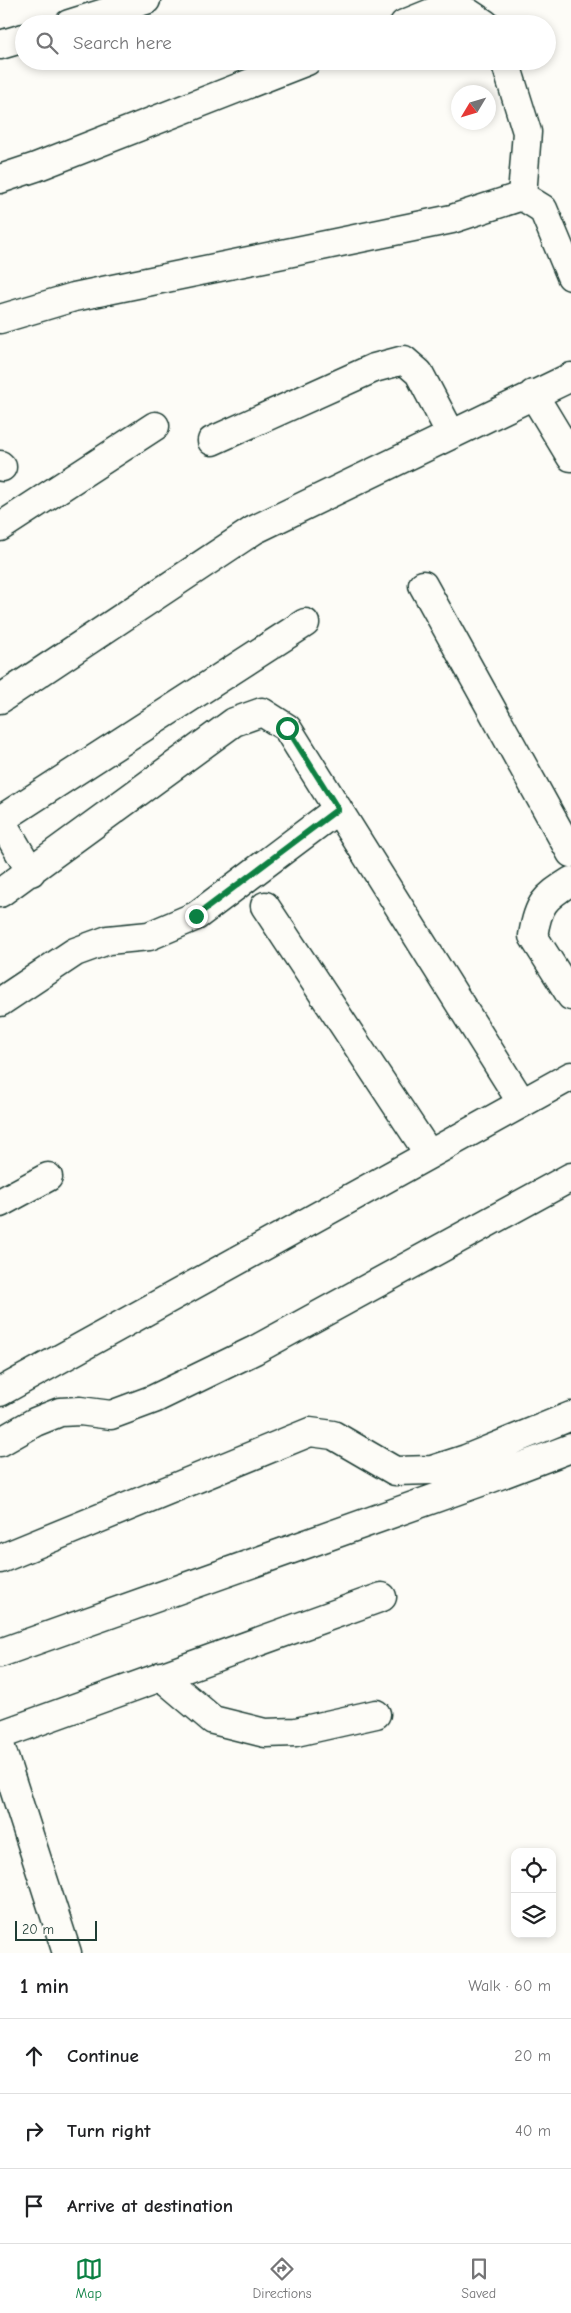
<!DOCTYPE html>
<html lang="en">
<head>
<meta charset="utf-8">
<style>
	:root { --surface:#fff; --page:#f6f6f6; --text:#202124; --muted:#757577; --line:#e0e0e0; --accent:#0b8043 }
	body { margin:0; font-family:"Comic Neue",sans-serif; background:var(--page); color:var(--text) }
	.controls { position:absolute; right:15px; bottom:15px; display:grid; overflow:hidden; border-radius:10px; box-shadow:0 2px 8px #0003 }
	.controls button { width:45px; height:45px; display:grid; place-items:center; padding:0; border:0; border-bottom:1px solid var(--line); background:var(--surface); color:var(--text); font:25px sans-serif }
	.compass { position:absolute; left:451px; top:85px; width:45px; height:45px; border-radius:50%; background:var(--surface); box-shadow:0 2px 8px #0003; rotate:232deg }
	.scale { position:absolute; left:15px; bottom:12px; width:82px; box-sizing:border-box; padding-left:5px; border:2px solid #1f3d34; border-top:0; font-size:14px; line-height:18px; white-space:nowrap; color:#1f3d34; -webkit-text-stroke:4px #fdfcf7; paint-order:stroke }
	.stop { position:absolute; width:15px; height:15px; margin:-11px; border:4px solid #0b8043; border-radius:50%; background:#fff }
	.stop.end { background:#0b8043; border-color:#fff; box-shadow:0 1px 5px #0008 }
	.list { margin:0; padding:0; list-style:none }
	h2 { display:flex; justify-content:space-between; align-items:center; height:65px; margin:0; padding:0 20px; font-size:21px }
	h2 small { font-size:16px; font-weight:400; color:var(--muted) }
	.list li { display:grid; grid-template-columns:32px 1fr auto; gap:15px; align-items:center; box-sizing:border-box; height:75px; padding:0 20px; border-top:1px solid var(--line) }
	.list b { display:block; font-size:19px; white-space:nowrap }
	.list em { font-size:16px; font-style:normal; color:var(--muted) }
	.icon { flex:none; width:28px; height:28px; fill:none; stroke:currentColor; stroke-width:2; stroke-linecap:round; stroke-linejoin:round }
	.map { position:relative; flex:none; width:571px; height:1953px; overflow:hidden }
	.search { position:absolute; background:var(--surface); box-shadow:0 2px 8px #0003; left:15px; right:15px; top:15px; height:55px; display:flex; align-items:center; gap:12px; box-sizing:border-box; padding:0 18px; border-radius:28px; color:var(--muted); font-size:19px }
	.sheet { height:290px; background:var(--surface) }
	nav { display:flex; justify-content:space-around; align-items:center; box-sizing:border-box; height:70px; border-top:1px solid var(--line); background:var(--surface); font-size:14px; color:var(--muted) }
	nav a { display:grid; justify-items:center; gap:2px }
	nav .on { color:var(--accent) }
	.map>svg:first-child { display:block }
</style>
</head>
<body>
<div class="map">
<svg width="571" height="1953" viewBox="0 0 571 1953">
	<rect width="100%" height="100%" fill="#fdfcf7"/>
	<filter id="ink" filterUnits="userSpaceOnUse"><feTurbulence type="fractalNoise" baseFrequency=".02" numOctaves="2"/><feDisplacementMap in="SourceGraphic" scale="10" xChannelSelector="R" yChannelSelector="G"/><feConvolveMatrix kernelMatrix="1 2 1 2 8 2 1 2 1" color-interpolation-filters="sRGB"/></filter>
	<g filter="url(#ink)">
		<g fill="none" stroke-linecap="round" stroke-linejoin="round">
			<!-- minor casing -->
			<g stroke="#1f3d34" stroke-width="31">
				<path id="minor" d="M69 24 146 0
					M404 24 436 11 467 12 485 24
					M0 45 24 38
					M505 61 527 132 522 196
					M0 179 36 167 307 61
					M0 319 74 297 452 219 522 196 543 209 571 276
					M533 394 571 457
					M212 441 374 368 404 360 419 373 451 434
					M0 465 2 467
					M0 527 155 426
					M423 585 571 853
					M0 699 254 530 571 377
					M0 819 31 872
					M0 820 305 623
					M571 881C544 898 538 904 533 936L571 996
					M0 893 234 722 262 712 287 728 522 1103
					M265 906 429 1154
					M0 1002 75 952 108 940 149 936 196 916 338 809
					M0 1203 48 1177
					M0 1392 571 1076
					M0 1442 35 1422 60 1412 80 1411 111 1415 154 1399 255 1350 571 1177
					M0 1559 310 1432 333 1435 395 1471 432 1470 466 1459 571 1416
					M0 1653 489 1479 571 1448
					M161 1676 213 1720 265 1733 296 1732 376 1714
					M0 1735 382 1597
					M0 1745 67 1953"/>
			</g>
			<!-- minor -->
			<use href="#minor" stroke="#fdfcf7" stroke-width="28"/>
		</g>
	</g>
	<g fill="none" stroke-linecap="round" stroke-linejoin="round" filter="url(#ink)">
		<!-- route -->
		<path stroke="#0b8043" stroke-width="6" d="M196 916 338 809 287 728"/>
	</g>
</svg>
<div class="controls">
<button><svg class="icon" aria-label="locate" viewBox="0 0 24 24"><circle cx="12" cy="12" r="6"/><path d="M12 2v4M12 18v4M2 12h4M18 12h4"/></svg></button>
<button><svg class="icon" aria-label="layers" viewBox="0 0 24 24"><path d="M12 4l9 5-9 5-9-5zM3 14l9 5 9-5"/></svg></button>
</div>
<svg class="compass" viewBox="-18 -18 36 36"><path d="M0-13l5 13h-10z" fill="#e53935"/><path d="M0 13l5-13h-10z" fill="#757577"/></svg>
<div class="scale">20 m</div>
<div class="stop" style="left:287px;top:728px"></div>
<div class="stop end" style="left:196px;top:916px"></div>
<div class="search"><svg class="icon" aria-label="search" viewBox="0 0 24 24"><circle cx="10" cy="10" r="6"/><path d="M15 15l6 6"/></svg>Search here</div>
</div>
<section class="sheet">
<h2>1 min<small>Walk · 60 m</small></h2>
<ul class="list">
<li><svg class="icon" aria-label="ahead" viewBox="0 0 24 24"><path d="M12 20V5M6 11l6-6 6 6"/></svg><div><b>Continue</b></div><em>20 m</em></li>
<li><svg class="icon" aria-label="right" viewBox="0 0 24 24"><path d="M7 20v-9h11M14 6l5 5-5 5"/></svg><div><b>Turn right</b></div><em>40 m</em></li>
<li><svg class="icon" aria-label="arrive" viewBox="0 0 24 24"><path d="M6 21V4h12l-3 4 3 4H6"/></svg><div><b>Arrive at destination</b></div></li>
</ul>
</section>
<nav>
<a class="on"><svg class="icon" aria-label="map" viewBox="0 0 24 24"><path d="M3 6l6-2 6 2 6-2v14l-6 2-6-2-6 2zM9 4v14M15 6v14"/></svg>Map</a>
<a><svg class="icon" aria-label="directions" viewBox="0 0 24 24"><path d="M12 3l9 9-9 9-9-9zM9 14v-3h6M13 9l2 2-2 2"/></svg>Directions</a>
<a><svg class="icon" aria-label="saved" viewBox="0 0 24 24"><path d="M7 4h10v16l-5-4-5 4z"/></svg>Saved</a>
</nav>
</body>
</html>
